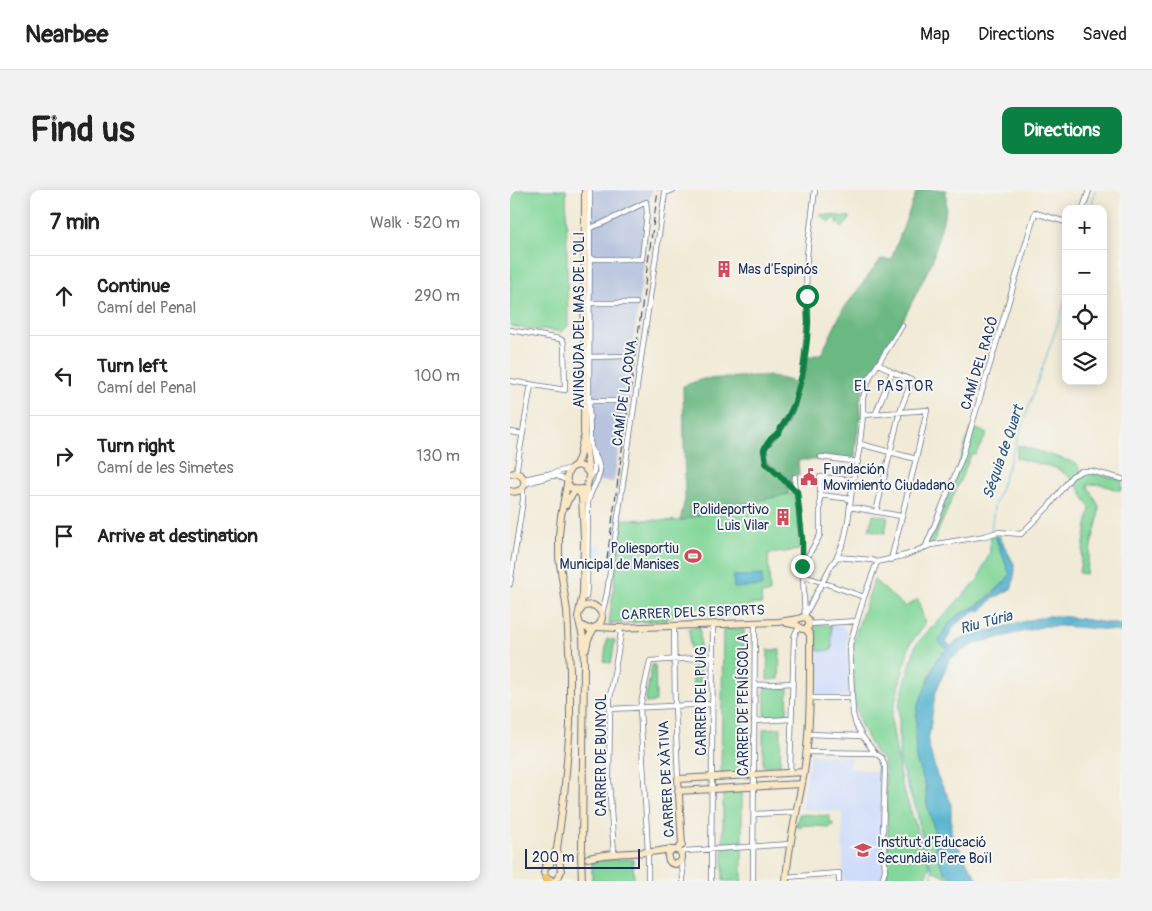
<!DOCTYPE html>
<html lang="en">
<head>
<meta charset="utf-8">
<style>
	:root { --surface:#fff; --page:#f2f2f2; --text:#222; --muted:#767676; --line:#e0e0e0; --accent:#0b8043 }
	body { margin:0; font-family:Pangolin,sans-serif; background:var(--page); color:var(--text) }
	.controls { position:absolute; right:15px; top:15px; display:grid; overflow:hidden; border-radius:10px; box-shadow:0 2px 12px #0003 }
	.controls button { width:45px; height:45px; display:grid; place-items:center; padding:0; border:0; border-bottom:1px solid var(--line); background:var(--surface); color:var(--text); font:25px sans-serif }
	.scale { position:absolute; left:15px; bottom:12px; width:115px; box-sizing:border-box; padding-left:5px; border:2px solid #1b2f5e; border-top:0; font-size:14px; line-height:18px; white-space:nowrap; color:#1b2f5e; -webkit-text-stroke:4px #f6f6f2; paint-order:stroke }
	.stop { position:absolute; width:15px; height:15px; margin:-11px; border:4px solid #0b8043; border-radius:50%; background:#fff }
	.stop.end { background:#0b8043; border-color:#fff; box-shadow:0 1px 5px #0008 }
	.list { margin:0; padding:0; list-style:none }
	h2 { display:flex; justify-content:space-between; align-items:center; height:65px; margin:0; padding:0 20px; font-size:21px }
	h2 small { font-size:16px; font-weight:400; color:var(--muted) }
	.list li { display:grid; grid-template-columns:32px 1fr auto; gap:15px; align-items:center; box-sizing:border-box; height:80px; padding:0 20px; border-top:1px solid var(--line) }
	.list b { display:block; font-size:19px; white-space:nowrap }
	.list p { margin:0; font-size:16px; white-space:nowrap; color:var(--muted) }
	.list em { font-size:16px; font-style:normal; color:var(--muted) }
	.icon { flex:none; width:28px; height:28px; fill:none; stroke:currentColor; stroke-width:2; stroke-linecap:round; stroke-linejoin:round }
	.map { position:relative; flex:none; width:612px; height:691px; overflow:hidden; border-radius:10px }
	header { display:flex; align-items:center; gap:30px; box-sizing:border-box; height:70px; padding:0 25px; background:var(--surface); border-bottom:1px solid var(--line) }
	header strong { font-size:24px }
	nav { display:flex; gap:28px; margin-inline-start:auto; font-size:18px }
	.intro { display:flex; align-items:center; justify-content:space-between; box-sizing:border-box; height:120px; padding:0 30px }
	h1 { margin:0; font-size:35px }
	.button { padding:12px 22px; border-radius:10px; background:var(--accent); color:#fff; font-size:18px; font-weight:700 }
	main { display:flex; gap:30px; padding:0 30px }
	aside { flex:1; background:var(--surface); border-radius:10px; box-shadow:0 2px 12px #0003 }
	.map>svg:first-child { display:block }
</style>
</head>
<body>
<header>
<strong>Nearbee</strong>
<nav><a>Map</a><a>Directions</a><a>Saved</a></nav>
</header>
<div class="intro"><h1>Find us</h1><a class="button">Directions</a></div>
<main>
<aside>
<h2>7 min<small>Walk · 520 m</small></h2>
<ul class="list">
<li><svg class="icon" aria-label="ahead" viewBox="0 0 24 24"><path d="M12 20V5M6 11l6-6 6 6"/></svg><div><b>Continue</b><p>Camí del Penal</p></div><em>290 m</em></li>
<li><svg class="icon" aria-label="left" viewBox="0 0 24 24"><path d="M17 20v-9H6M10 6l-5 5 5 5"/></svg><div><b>Turn left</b><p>Camí del Penal</p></div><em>100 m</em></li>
<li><svg class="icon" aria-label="right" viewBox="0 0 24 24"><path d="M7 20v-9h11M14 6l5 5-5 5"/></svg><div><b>Turn right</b><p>Camí de les Simetes</p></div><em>130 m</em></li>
<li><svg class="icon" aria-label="arrive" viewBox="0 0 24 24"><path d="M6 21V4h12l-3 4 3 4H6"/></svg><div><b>Arrive at destination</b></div></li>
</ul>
</aside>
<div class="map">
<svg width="612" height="691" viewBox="0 0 612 691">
	<rect width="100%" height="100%" fill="#f6f6f2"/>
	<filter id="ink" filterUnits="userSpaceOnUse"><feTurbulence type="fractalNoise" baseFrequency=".02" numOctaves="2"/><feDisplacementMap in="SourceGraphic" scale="10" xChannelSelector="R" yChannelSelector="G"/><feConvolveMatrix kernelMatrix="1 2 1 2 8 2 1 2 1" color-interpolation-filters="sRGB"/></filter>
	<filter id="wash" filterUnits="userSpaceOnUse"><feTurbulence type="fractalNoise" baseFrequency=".0096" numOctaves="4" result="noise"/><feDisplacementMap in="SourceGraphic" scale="20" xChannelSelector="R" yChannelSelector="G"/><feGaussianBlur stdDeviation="1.12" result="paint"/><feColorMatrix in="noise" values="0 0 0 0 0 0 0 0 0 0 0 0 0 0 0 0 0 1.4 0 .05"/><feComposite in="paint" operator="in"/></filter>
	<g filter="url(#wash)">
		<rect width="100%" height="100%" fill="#f1ead6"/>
		<!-- built -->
		<path fill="#cedbfa" d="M81 355H94L91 371 81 370Z
			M330 434 336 440 338 446 337 451 340 506H306L309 483 308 461 322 460 321 435Z
			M301 564 341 567 339 578 374 582 373 681 371 691H333L332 622 291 619Z"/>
		<!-- industrial -->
		<path fill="#b9c5de" d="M79 0H143L140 5 132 72 134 73 104 292 85 291 79 247Z"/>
		<!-- green -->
		<path fill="#83d79a" stroke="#4f837c" d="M0 0H56L58 136 51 142 31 139 30 141 0 136Z
			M309 24 340 27V29L332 38 327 33 328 31 325 28 320 33Z
			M461 238 469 240 477 244 465 265 462 264 461 265 422 355 416 356 440 300Z
			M508 255 566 273 572 283 577 282 612 290V300H607L590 294 577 295 589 316 588 329 582 351 576 384 569 383 580 318 571 302 564 290 546 278 506 268Z
			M287 302 289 351V360L258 364 260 403 251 404 252 414 238 415V423H230L229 415 218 416V424H210L209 417 184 418 174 419 166 423 157 430 99 434 112 329 170 331 209 319Z
			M363 325 378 327 375 343 359 340Z
			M481 345 485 346 500 384 495 392 468 415 449 424 428 452 438 459 406 570 416 596 417 614 423 635 425 653 429 671 433 679 441 685V689L422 680 412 646 407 621 390 573 389 514 406 454 468 390 480 361Z
			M364 390 395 417 408 409 415 434 400 454 397 464 381 528 391 592 420 678 416 684 415 691H375L377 685 378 642 375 577 372 568 365 563 351 536 344 511 342 455Z
			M307 435H321L322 460 308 461 305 438Z
			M190 437V510L184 511 179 438Z
			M213 439H234L233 583 211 585Z
			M97 449 105 450 101 473 94 472Z
			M258 460H270L269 489 257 490Z
			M142 475H145L146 512 135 513Z
			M255 496H278L277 524 255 526Z
			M271 538 270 575 253 576V539Z
			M232 599V691H213V600Z
			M289 624 320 626V634L323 633V635L318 639 317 637 292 635 291 638 286 636Z
			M123 669 124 691H82V670Z"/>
		<!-- forest -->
		<path fill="#6ab882" stroke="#427470" d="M407 0H436V19L422 72 391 134 354 196 350 210 351 224 346 253 345 268 344 270 309 266V270H288L289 285H282L281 295H279L278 304 211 319 170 331 175 309 173 196 193 189 246 186H259L282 191 289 195 296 168 312 163 332 121 371 69 381 70Z"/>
		<!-- water -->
		<path fill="#50b1cf" stroke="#367096" d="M485 346H489L504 374 505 380 502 398 483 409 470 422 467 420C449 433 445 430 436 452L441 456 449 449 519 430 539 426 558 427 612 435V442L591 439 551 436H535L467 453 453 460 439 470 425 504 418 553 427 586 441 612V642L456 671 469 691H444L441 685 435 683 429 671 425 653 423 635 417 614 416 596 406 570 405 549 407 518 428 467 438 459 428 452C432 445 435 437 440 432 448 424 458 420 468 415 480 408 492 396 500 385Z
			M252 385V396L224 398 223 386Z"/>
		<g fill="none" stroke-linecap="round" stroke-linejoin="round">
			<!-- stream -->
			<path stroke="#50b1cf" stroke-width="1" d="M581 19 585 0
				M481 342 484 317 556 110
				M422 691V680L410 639 406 617 401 608 389 570V514L406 454 468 390 480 361 481 346"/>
		</g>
	</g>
	<g filter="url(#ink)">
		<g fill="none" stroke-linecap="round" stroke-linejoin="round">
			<!-- street casing -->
			<g stroke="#667088" stroke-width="6">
				<path id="street" d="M155 3 163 0
					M573 19 579 0
					M80 69H132L137 23 136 12 91 34 80 38
					M79 113H126
					M0 140 50 149 53 151 54 154 55 200 0 191
					M79 167 118 166
					M369 174 379 180
					M79 211H112
					M366 223 382 182 420 198
					M353 225 417 220 406 269 381 370
					M0 242 13 244
					M350 254 406 269
					M311 267 348 272
					M6 283 21 195
					M14 289 38 284H41L61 278
					M79 290 84 281V273L80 251 79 211 80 0
					M14 294 41 286H47L56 290
					M284 300 285 287
					M310 305 341 309
					M340 317 391 326
					M366 322 390 221 402 190
					M416 356 452 268 525 23 556 32
					M327 367 362 370 367 372 396 365 421 355 475 346 488 342 511 344 539 316 562 286 568 283 571 281H581L612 289
					M367 372 354 407 340 454 342 508 343 524 346 535 352 546 365 563 372 568 375 577 373 644 375 680 372 691
					M293 375 310 345V287L343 290
					M293 387H297L354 407
					M0 394 13 310V297
					M76 407 77 395 78 313C82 290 98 289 84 263
					M296 423 321 376 327 367 334 351 338 332 343 290 349 261 353 225V208L356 197 361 185 392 136
					M92 424 97 403 155 3 154 0
					M295 427 293 387 292 349 287 302 257 273 254 260 256 256 268 243 279 227 284 215 293 182 298 132 296 80 298 55 305 0
					M299 434 347 431
					M164 436 165 515 168 589
					M245 495 282 493
					M301 508H342
					M100 519 202 514
					M244 531 281 529
					M299 544 352 546
					M296 562 365 563
					M280 583 284 447 286 442 289 438
					M244 624 286 622
					M104 664 99 591 100 519V508L111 443 107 438
					M171 664 175 661 281 654
					M172 669 173 691
					M276 687 329 683V691
					M138 691V662L130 518 140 471 202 467
					M201 691 203 434
					M243 691 245 433"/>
			</g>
			<!-- secondary casing -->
			<g stroke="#667088" stroke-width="8">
				<path id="secondary" d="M65 276 69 268 73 250
					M0 284C19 279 19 306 0 301
					M72 299C44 304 60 259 78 282
					M68 300 72 307 74 348 73 404 68 427 73 447 74 475 72 658 71 665 72 691
					M74 311 79 286 74 242 75 0
					M56 315 58 310 66 300
					M70 421 74 416 83 415C97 423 94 437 78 439L71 435
					M277 433 287 435 292 439H296
					M87 437 107 438 269 432 288 429 293 427 297 428C300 432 300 436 296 439
					M76 459 78 449 84 438
					M168 601 291 594
					M158 667a7 7 0 1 1 14 0a7 7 0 1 1-14 0Z
					M167 660 172 655 168 589 294 582
					M78 668C97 663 118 663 139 662 147 662 155 659 163 660
					M40 689 37 688 34 683 35 677 40 674 46 661
					M45 691 49 686 51 681 47 659 54 606 60 535V480L57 421 49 368V345L51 326 57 294
					M276 691C278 654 288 618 294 582 301 536 300 491 300 445L296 439"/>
			</g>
			<!-- highway casing -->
			<g stroke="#667088" stroke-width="9">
				<path id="highway" d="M37 688 38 691"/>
			</g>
			<!-- street -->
			<use href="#street" stroke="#fff" stroke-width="4.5"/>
			<!-- secondary -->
			<use href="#secondary" stroke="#fae7c3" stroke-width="6"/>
			<!-- highway -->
			<use href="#highway" stroke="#f3c26a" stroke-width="8"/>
			<!-- rail -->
			<path stroke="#1b2f5e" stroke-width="1" stroke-dasharray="8 4" stroke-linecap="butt" d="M97 369 148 0"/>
		</g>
	</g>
	<g fill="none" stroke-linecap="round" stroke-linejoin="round" filter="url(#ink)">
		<!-- route -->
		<path stroke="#0b8043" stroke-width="6" d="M292 376V349L287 302 256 273 254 260 256 256 261 249 268 243 278 227 284 215 293 182 297 149 298 132 297 106"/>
	</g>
	<!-- icons -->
	<defs>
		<g id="building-bare" transform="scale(1.35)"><path d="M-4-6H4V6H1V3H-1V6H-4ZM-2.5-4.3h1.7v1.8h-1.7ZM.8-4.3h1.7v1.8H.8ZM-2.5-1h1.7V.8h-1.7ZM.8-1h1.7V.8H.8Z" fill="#d1495b" stroke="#f6f6f2" stroke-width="2.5" paint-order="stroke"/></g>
		<g id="civic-bare" transform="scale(1.35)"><path d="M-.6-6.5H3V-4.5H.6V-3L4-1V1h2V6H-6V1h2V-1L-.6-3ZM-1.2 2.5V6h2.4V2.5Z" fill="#d1495b" stroke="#f6f6f2" stroke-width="2.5" paint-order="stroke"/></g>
		<g id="stadium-bare" transform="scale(1.35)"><path d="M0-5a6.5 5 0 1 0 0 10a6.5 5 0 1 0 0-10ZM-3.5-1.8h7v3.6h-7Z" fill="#d1495b" stroke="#f6f6f2" stroke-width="2.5" paint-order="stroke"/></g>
		<g id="school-bare" transform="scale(1.35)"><path d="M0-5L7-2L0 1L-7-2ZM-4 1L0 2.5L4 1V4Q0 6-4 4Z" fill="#d1495b" stroke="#f6f6f2" stroke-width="2.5" paint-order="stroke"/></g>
	</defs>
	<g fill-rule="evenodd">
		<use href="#building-bare" x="214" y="79"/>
		<use href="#civic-bare" x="299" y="287"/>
		<use href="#building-bare" x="273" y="327"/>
		<use href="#stadium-bare" x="183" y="366"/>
		<use href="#school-bare" x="353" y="660"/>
	</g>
	<g text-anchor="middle" stroke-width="4" stroke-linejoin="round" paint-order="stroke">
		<!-- poi labels -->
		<g font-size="14" fill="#1b2f5e" stroke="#f6f6f2" text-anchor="start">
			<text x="228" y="84">Mas d'Espinós</text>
			<text x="313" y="284">Fundación<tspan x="313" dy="16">Movimiento Ciudadano</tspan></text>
			<text x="259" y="324" text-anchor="end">Polideportivo<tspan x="259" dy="16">Luis Vilar</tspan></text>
			<text x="169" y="363" text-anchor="end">Poliesportiu<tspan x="169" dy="16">Municipal de Manises</tspan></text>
			<text x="367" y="657">Institut d'Educació<tspan x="367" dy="16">Secundàia Pere Boïl</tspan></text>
		</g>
		<!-- street labels -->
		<g font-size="14" fill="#1b2f5e" stroke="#f6f6f2">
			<text transform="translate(69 130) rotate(-90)" y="5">AVINGUDA DEL MAS DE L'OLI</text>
			<text transform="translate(469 173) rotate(-73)" y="5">CAMÍ DEL RACÓ</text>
			<text transform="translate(114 203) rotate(-82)" y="5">CAMÍ DE LA COVA</text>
			<text transform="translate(183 422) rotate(-2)" y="5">CARRER DELS ESPORTS</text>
			<text transform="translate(191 511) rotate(-90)" y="5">CARRER DEL PUIG</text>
			<text transform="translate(233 515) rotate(-90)" y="5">CARRER DE PENÍSCOLA</text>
			<text transform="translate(91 565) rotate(-90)" y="5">CARRER DE BUNYOL</text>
			<text transform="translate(156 589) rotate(-93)" y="5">CARRER DE XÀTIVA</text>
		</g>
		<!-- neighbourhood labels -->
		<g font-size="15" letter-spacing="1" fill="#1b2f5e" stroke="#f6f6f2">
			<text x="384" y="201">EL PASTOR</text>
		</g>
		<!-- water labels -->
		<g font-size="15" font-style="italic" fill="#2b5680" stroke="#f6f6f2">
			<text transform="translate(493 262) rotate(-71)" y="5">Séquia de Quart</text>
			<text transform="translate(476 432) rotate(-15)" y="5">Riu Túria</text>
		</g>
	</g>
</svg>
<div class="controls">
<button>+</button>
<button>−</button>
<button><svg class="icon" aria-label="locate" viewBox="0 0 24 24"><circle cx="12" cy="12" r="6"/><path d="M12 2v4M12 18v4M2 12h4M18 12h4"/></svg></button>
<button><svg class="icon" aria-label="layers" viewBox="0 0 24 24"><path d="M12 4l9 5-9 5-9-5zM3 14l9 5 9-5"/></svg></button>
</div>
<div class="scale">200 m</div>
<div class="stop" style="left:297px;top:106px"></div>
<div class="stop end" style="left:292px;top:376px"></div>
</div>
</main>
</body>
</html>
